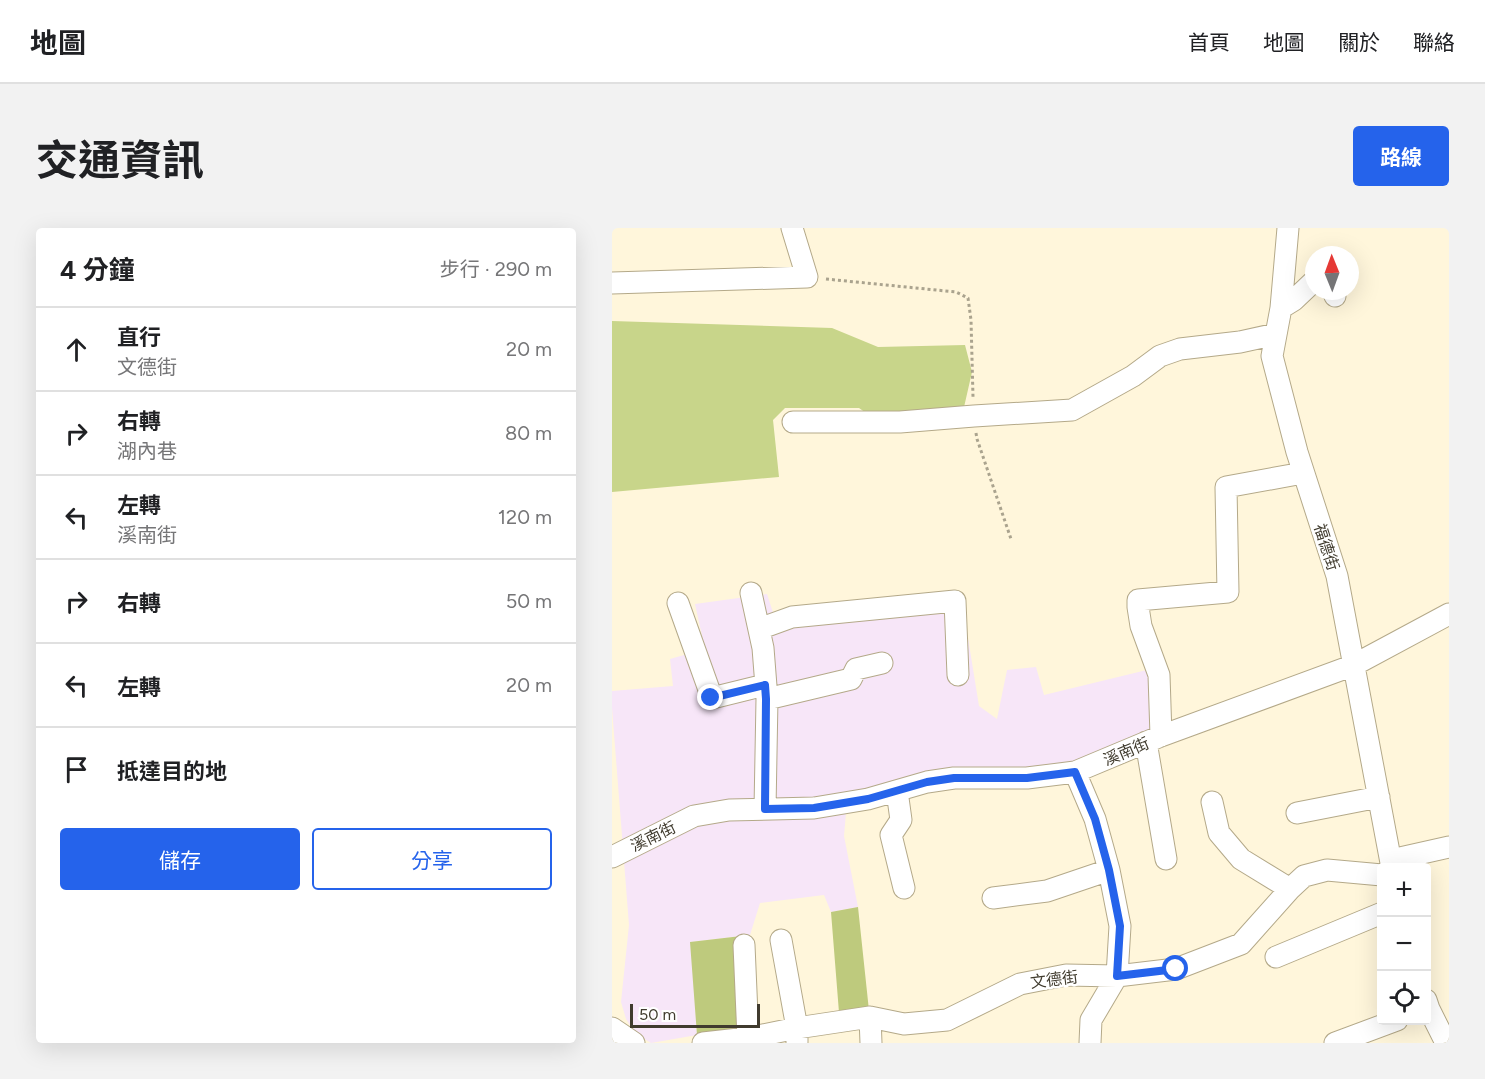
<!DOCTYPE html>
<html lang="zh-TW">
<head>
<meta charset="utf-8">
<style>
	:root { --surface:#fff; --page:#f2f2f2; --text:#202124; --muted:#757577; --line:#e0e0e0; --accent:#2563eb }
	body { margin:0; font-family:Figtree,"Noto Sans TC",sans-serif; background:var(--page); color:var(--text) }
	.controls { position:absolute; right:18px; bottom:18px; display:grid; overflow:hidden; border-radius:6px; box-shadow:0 6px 24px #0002 }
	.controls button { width:54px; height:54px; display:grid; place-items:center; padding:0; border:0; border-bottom:2px solid var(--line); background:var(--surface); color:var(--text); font:30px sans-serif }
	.compass { position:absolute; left:693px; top:18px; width:54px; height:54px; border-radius:50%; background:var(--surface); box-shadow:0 6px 24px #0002; rotate:359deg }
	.scale { position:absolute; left:18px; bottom:15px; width:130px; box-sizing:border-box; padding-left:6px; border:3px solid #403b2e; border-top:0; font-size:16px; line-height:21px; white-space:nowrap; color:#403b2e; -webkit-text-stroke:4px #fff; paint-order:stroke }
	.stop { position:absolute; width:18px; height:18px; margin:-14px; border:4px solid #2563eb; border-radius:50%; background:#fff }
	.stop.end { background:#2563eb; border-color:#fff; box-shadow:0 2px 6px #0008 }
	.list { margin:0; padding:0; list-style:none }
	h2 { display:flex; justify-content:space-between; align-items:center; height:78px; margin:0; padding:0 24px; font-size:26px }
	h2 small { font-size:20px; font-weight:400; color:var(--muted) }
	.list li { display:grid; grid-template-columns:39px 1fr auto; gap:18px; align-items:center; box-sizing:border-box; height:84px; padding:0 24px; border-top:2px solid var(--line) }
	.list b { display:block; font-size:22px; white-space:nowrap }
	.list p { margin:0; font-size:20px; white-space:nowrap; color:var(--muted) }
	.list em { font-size:20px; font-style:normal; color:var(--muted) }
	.actions { display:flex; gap:12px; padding:18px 24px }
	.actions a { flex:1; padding:14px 0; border:2px solid var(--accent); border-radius:6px; text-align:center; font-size:21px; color:var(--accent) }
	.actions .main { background:var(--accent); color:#fff }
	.icon { flex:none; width:33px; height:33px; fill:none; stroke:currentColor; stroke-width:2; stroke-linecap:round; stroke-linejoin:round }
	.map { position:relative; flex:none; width:837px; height:815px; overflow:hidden; border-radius:6px }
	header { display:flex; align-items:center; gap:36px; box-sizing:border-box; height:84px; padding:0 30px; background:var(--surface); border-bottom:2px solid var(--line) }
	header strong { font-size:28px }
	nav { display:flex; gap:33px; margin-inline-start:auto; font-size:21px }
	.intro { display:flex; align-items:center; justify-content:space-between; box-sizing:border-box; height:144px; padding:0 36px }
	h1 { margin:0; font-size:42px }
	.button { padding:15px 27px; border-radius:6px; background:var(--accent); color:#fff; font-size:21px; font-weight:700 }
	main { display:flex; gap:36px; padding:0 36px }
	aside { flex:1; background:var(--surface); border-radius:6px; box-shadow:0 6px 24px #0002 }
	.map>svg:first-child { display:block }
</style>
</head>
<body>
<header>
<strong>地圖</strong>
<nav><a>首頁</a><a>地圖</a><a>關於</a><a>聯絡</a></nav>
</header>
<div class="intro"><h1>交通資訊</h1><a class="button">路線</a></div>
<main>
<aside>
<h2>4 分鐘<small>步行 · 290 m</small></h2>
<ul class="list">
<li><svg class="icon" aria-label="ahead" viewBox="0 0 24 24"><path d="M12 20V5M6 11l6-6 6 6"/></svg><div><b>直行</b><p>文德街</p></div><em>20 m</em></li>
<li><svg class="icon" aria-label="right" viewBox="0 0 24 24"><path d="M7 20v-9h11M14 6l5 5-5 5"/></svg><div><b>右轉</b><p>湖內巷</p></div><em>80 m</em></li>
<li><svg class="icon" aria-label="left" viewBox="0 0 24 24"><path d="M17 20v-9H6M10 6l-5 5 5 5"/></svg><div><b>左轉</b><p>溪南街</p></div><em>120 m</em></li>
<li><svg class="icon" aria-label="right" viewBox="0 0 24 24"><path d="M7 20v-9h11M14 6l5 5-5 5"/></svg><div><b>右轉</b></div><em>50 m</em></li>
<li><svg class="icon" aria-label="left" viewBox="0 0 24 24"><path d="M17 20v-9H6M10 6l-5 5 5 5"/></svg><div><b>左轉</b></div><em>20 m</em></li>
<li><svg class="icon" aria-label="arrive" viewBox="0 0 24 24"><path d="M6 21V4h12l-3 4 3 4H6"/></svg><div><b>抵達目的地</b></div></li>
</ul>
<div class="actions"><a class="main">儲存</a><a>分享</a></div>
</aside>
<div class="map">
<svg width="837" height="815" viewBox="0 0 837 815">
	<rect width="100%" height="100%" fill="#fff6db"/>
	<!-- industrial -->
	<path fill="#f7e6f8" d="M155 366 166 400 350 373 367 478 385 491 395 442 424 439 432 467 543 440 555 514 427 554 381 547 235 573 232 608 246 679 219 684 212 667 148 675 138 707 79 714 85 807 39 815 23 805 14 791 9 774 17 697 0 480V463L61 458 58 431 93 421 83 376Z"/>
	<!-- green -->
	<path fill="#c8d58a" d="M0 93 220 100 266 119 353 117 360 144 350 188 270 196 247 180H173L161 192 167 249 0 264Z"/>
	<!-- forest -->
	<path fill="#beca7d" d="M246 679 258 792 228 797 219 684Z
		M138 707 141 802 85 807 78 714Z"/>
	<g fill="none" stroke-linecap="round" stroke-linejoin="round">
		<!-- minor casing -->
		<g stroke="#b4a989" stroke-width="23">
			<path id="minor" d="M676 0 669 80 660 128 685 224 725 348 780 640
				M0 55 195 49 180 0
				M721 63 723 68
				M669 80 682 72 702 53
				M181 194H288L362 188 460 182 521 148 548 128 568 121 628 114 664 106
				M139 365 151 420 155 471 153 581
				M66 375 100 470 153 457
				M147 401 180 389 343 373 346 447
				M155 471 239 451 244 441 270 435
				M549 508 547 447 529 398 526 379V372L616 364 614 259 691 245
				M534 514 554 631
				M463 544 483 591 497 642 508 698 505 748 479 792 478 815
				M285 563 289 592 279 607 292 660
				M600 574 607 605 629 631 678 661
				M685 585 767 569
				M0 629 82 588 117 582 202 580 256 571 315 554 342 550H415L463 544 549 508 742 437 837 386
				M779 632 837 619
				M381 670 435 663 497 642
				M169 712 185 800V814
				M132 717 136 810
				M664 729 770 685
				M814 772 817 781 834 815
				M258 789 259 815
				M0 800 22 815
				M91 815 136 810 185 800 258 789 292 796 335 792 408 756 454 747 505 748 564 741 629 716 678 661 692 648 715 642 770 647
				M723 815 785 792"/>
		</g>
		<!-- path -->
		<path stroke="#aaa38e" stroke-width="3" stroke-dasharray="3 3" stroke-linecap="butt" d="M214 51 344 64 356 70 359 92 361 169
			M364 205 365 211 399 311"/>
		<!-- minor -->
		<use href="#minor" stroke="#fff" stroke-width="21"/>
	</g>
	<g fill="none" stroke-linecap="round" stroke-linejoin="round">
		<!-- route -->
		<path stroke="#2563eb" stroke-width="8" d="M99 470 153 457 154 471 153 581 202 580 256 571 315 554 342 550H415L463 544 483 591 497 642 508 698 505 748 564 741"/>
	</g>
	<g text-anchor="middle" stroke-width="5" stroke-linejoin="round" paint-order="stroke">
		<!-- street labels -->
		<g font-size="16" fill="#403b2e" stroke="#fff">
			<text transform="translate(715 319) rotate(72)" y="6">福德街</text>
			<text transform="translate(514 523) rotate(-23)" y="6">溪南街</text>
			<text transform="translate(41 608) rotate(-26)" y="6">溪南街</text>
			<text transform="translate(442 751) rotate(-7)" y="6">文德街</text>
		</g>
	</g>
</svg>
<div class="controls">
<button>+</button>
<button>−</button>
<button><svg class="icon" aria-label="locate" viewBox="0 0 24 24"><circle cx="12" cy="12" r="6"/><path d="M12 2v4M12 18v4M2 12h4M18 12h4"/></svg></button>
</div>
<svg class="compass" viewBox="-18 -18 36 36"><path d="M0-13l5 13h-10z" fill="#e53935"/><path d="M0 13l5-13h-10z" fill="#757577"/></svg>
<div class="scale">50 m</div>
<div class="stop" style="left:564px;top:741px"></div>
<div class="stop end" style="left:99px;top:470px"></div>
</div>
</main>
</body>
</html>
